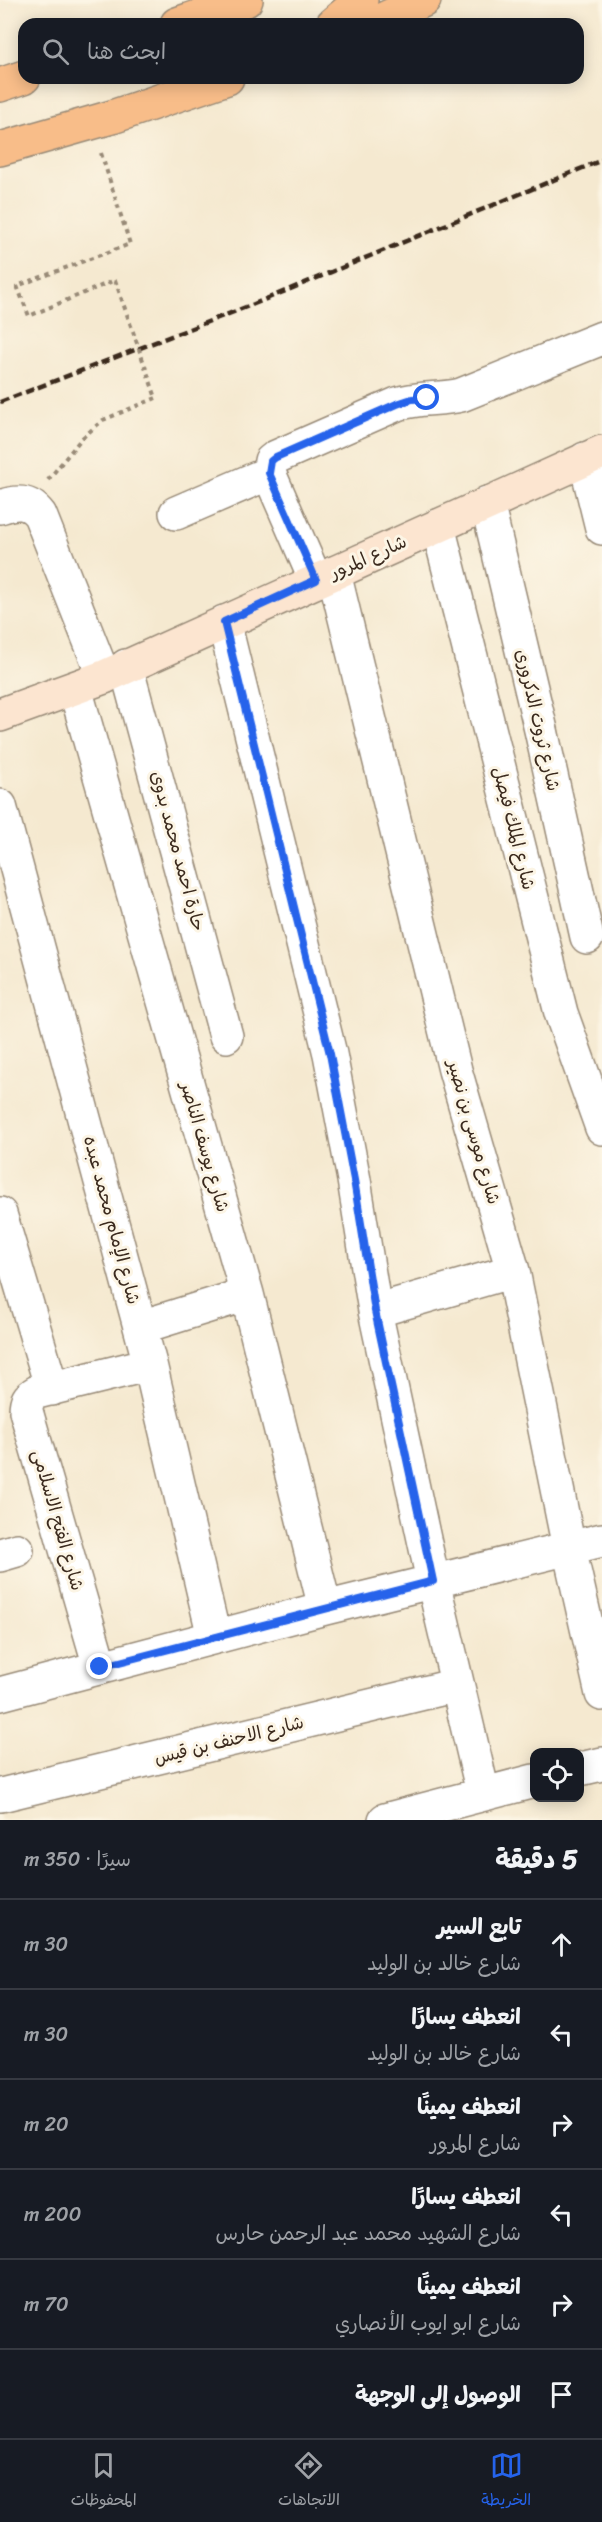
<!DOCTYPE html>
<html lang="ar">
<head>
<meta charset="utf-8">
<style>
	:root { --surface:#171b24; --page:#20242c; --text:#f1f3f6; --muted:#9ea1a6; --line:#363941; --accent:#2563eb }
	body { margin:0; font-family:Sriracha,"Playpen Sans Arabic",sans-serif; background:var(--page); color:var(--text); direction:rtl }
	.controls { position:absolute; right:18px; bottom:18px; display:grid; overflow:hidden; border-radius:12px; box-shadow:0 3px 15px #0003 }
	.controls button { width:54px; height:54px; display:grid; place-items:center; padding:0; border:0; border-bottom:2px solid var(--line); background:var(--surface); color:var(--text); font:30px sans-serif }
	.stop { position:absolute; width:18px; height:18px; margin:-14px; border:4px solid #2563eb; border-radius:50%; background:#fff }
	.stop.end { background:#2563eb; border-color:#fff; box-shadow:0 2px 6px #0008 }
	.list { margin:0; padding:0; list-style:none }
	h2 { display:flex; justify-content:space-between; align-items:center; height:78px; margin:0; padding:0 24px; font-size:26px }
	h2 small { font-size:20px; font-weight:400; color:var(--muted) }
	.list li { display:grid; grid-template-columns:39px 1fr auto; gap:18px; align-items:center; box-sizing:border-box; height:90px; padding:0 24px; border-top:2px solid var(--line) }
	.list b { display:block; font-size:22px; white-space:nowrap }
	.list p { margin:0; font-size:20px; white-space:nowrap; color:var(--muted) }
	.list em { font-size:20px; font-style:normal; color:var(--muted) }
	.icon { flex:none; width:33px; height:33px; fill:none; stroke:currentColor; stroke-width:2; stroke-linecap:round; stroke-linejoin:round }
	.map { position:relative; flex:none; width:602px; height:1820px; overflow:hidden; direction:ltr }
	.search { position:absolute; background:var(--surface); box-shadow:0 3px 15px #0003; left:18px; right:18px; top:18px; height:66px; display:flex; align-items:center; gap:15px; box-sizing:border-box; padding:0 21px; border-radius:18px; color:var(--muted); font-size:22px }
	.sheet { height:618px; background:var(--surface) }
	nav { display:flex; justify-content:space-around; align-items:center; box-sizing:border-box; height:84px; border-top:2px solid var(--line); background:var(--surface); font-size:16px; color:var(--muted) }
	nav a { display:grid; justify-items:center; gap:3px }
	nav .on { color:var(--accent) }
	.map>svg:first-child { display:block }
</style>
</head>
<body>
<div class="map">
<svg width="602" height="1820" viewBox="0 0 602 1820">
	<rect width="100%" height="100%" fill="#fcf5e5"/>
	<filter id="ink" filterUnits="userSpaceOnUse"><feTurbulence type="fractalNoise" baseFrequency=".0167" numOctaves="2"/><feDisplacementMap in="SourceGraphic" scale="12" xChannelSelector="R" yChannelSelector="G"/><feConvolveMatrix kernelMatrix="1 2 1 2 8 2 1 2 1" color-interpolation-filters="sRGB"/></filter>
	<filter id="wash" filterUnits="userSpaceOnUse"><feTurbulence type="fractalNoise" baseFrequency=".008" numOctaves="4" result="noise"/><feDisplacementMap in="SourceGraphic" scale="24" xChannelSelector="R" yChannelSelector="G"/><feGaussianBlur stdDeviation="1.35" result="paint"/><feColorMatrix in="noise" values="0 0 0 0 0 0 0 0 0 0 0 0 0 0 0 0 0 1.4 0 .05"/><feComposite in="paint" operator="in"/></filter>
	<g filter="url(#wash)">
		<rect width="100%" height="100%" fill="#f5e9d0"/>
	</g>
	<g filter="url(#ink)">
		<g fill="none" stroke-linecap="round" stroke-linejoin="round">
			<!-- street casing -->
			<g stroke="#988a77" stroke-width="36">
				<path id="street" d="M585 459 602 528
					M487 503 541 730 587 937
					M0 507C16 501 29 500 40 515L104 677
					M176 513 269 473
					M438 526 561 1013 602 1128
					M334 573 455 1070 513 1271 569 1548 602 1694
					M316 581 269 473 271 461 276 457 397 404C418 397 440 400 461 395L602 338
					M224 622 330 1054 354 1180 375 1311 433 1581 483 1793
					M126 666 226 1036
					M75 688 247 1294 325 1608
					M0 806 150 1364 214 1637
					M0 1214 52 1389
					M375 1311 513 1271
					M141 1327 247 1294
					M0 1555 17 1550
					M100 1667 26 1411C26 1401 28 1397 37 1392L150 1364
					M0 1694 325 1608 602 1540
					M580 1769 602 1764
					M1 1795 457 1685
					M385 1820 534 1781"/>
			</g>
			<!-- secondary casing -->
			<g stroke="#988a77" stroke-width="36">
				<path id="secondary" d="M0 715 104 677 602 452"/>
			</g>
			<!-- primary casing -->
			<g stroke="#988a77" stroke-width="36">
				<path id="primary" d="M177 24 246 0
					M333 24 361 0
					M373 24 424 0
					M0 85 24 77
					M0 149 112 117 227 78"/>
			</g>
			<!-- path -->
			<path stroke="#988a77" stroke-width="4" stroke-dasharray="4.5 4.5" stroke-linecap="butt" d="M101 153 130 244 17 286 29 316 115 280
				M48 480 81 439 103 420 156 398"/>
			<!-- street -->
			<use href="#street" stroke="#fff" stroke-width="33"/>
			<!-- secondary -->
			<use href="#secondary" stroke="#fce5d0" stroke-width="33"/>
			<!-- primary -->
			<use href="#primary" stroke="#f8bd89" stroke-width="33"/>
			<!-- rail -->
			<path stroke="#3b2a1e" stroke-width="4.5" stroke-dasharray="9 4.5" stroke-linecap="butt" d="M0 402 254 304 602 160"/>
			<!-- path-bridge -->
			<path stroke="#988a77" stroke-width="4" stroke-dasharray="4.5 4.5" stroke-linecap="butt" d="M115 280 156 398"/>
		</g>
	</g>
	<g fill="none" stroke-linecap="round" stroke-linejoin="round" filter="url(#ink)">
		<!-- route -->
		<path stroke="#2563eb" stroke-width="8" d="M100 1667 433 1581 375 1311 354 1180 330 1054 224 622 316 580 269 473 271 461 276 457 397 404 412 399 427 398"/>
	</g>
	<g text-anchor="middle" stroke-width="6" stroke-linejoin="round" paint-order="stroke">
		<!-- street labels -->
		<g font-size="18" fill="#3b2a1e" stroke="#fcf5e5">
			<text transform="translate(368 557) rotate(-24)" y="6">شارع المرور</text>
			<text transform="translate(538 720) rotate(77)" y="6">شارع ثروت الدكرورى</text>
			<text transform="translate(514 828) rotate(76)" y="6">شارع الملك فيصل</text>
			<text transform="translate(178 851) rotate(75)" y="6">حارة احمد محمد بدوى</text>
			<text transform="translate(474 1132) rotate(74)" y="6">شارع موسى بن نصير</text>
			<text transform="translate(205 1147) rotate(74)" y="6">شارع يوسف الناصر</text>
			<text transform="translate(112 1220) rotate(75)" y="6">شارع الإمام محمد عبده</text>
			<text transform="translate(58 1520) rotate(74)" y="6">شارع الفتح الاسلامى</text>
			<text transform="translate(229 1740) rotate(-14)" y="6">شارع الاحنف بن قيس</text>
		</g>
	</g>
</svg>
<div class="controls">
<button><svg class="icon" aria-label="locate" viewBox="0 0 24 24"><circle cx="12" cy="12" r="6"/><path d="M12 2v4M12 18v4M2 12h4M18 12h4"/></svg></button>
</div>
<div class="stop" style="left:427px;top:398px"></div>
<div class="stop end" style="left:100px;top:1667px"></div>
<div class="search"><svg class="icon" aria-label="search" viewBox="0 0 24 24"><circle cx="10" cy="10" r="6"/><path d="M15 15l6 6"/></svg>ابحث هنا</div>
</div>
<section class="sheet">
<h2>5 دقيقة<small>سيرًا · 350 m</small></h2>
<ul class="list">
<li><svg class="icon" aria-label="ahead" viewBox="0 0 24 24"><path d="M12 20V5M6 11l6-6 6 6"/></svg><div><b>تابع السير</b><p>شارع خالد بن الوليد</p></div><em>30 m</em></li>
<li><svg class="icon" aria-label="left" viewBox="0 0 24 24"><path d="M17 20v-9H6M10 6l-5 5 5 5"/></svg><div><b>انعطف يسارًا</b><p>شارع خالد بن الوليد</p></div><em>30 m</em></li>
<li><svg class="icon" aria-label="right" viewBox="0 0 24 24"><path d="M7 20v-9h11M14 6l5 5-5 5"/></svg><div><b>انعطف يمينًا</b><p>شارع المرور</p></div><em>20 m</em></li>
<li><svg class="icon" aria-label="left" viewBox="0 0 24 24"><path d="M17 20v-9H6M10 6l-5 5 5 5"/></svg><div><b>انعطف يسارًا</b><p>شارع الشهيد محمد عبد الرحمن حارس</p></div><em>200 m</em></li>
<li><svg class="icon" aria-label="right" viewBox="0 0 24 24"><path d="M7 20v-9h11M14 6l5 5-5 5"/></svg><div><b>انعطف يمينًا</b><p>شارع ابو ايوب الأنصاري</p></div><em>70 m</em></li>
<li><svg class="icon" aria-label="arrive" viewBox="0 0 24 24"><path d="M6 21V4h12l-3 4 3 4H6"/></svg><div><b>الوصول إلى الوجهة</b></div></li>
</ul>
</section>
<nav>
<a class="on"><svg class="icon" aria-label="map" viewBox="0 0 24 24"><path d="M3 6l6-2 6 2 6-2v14l-6 2-6-2-6 2zM9 4v14M15 6v14"/></svg>الخريطة</a>
<a><svg class="icon" aria-label="directions" viewBox="0 0 24 24"><path d="M12 3l9 9-9 9-9-9zM9 14v-3h6M13 9l2 2-2 2"/></svg>الاتجاهات</a>
<a><svg class="icon" aria-label="saved" viewBox="0 0 24 24"><path d="M7 4h10v16l-5-4-5 4z"/></svg>المحفوظات</a>
</nav>
</body>
</html>
